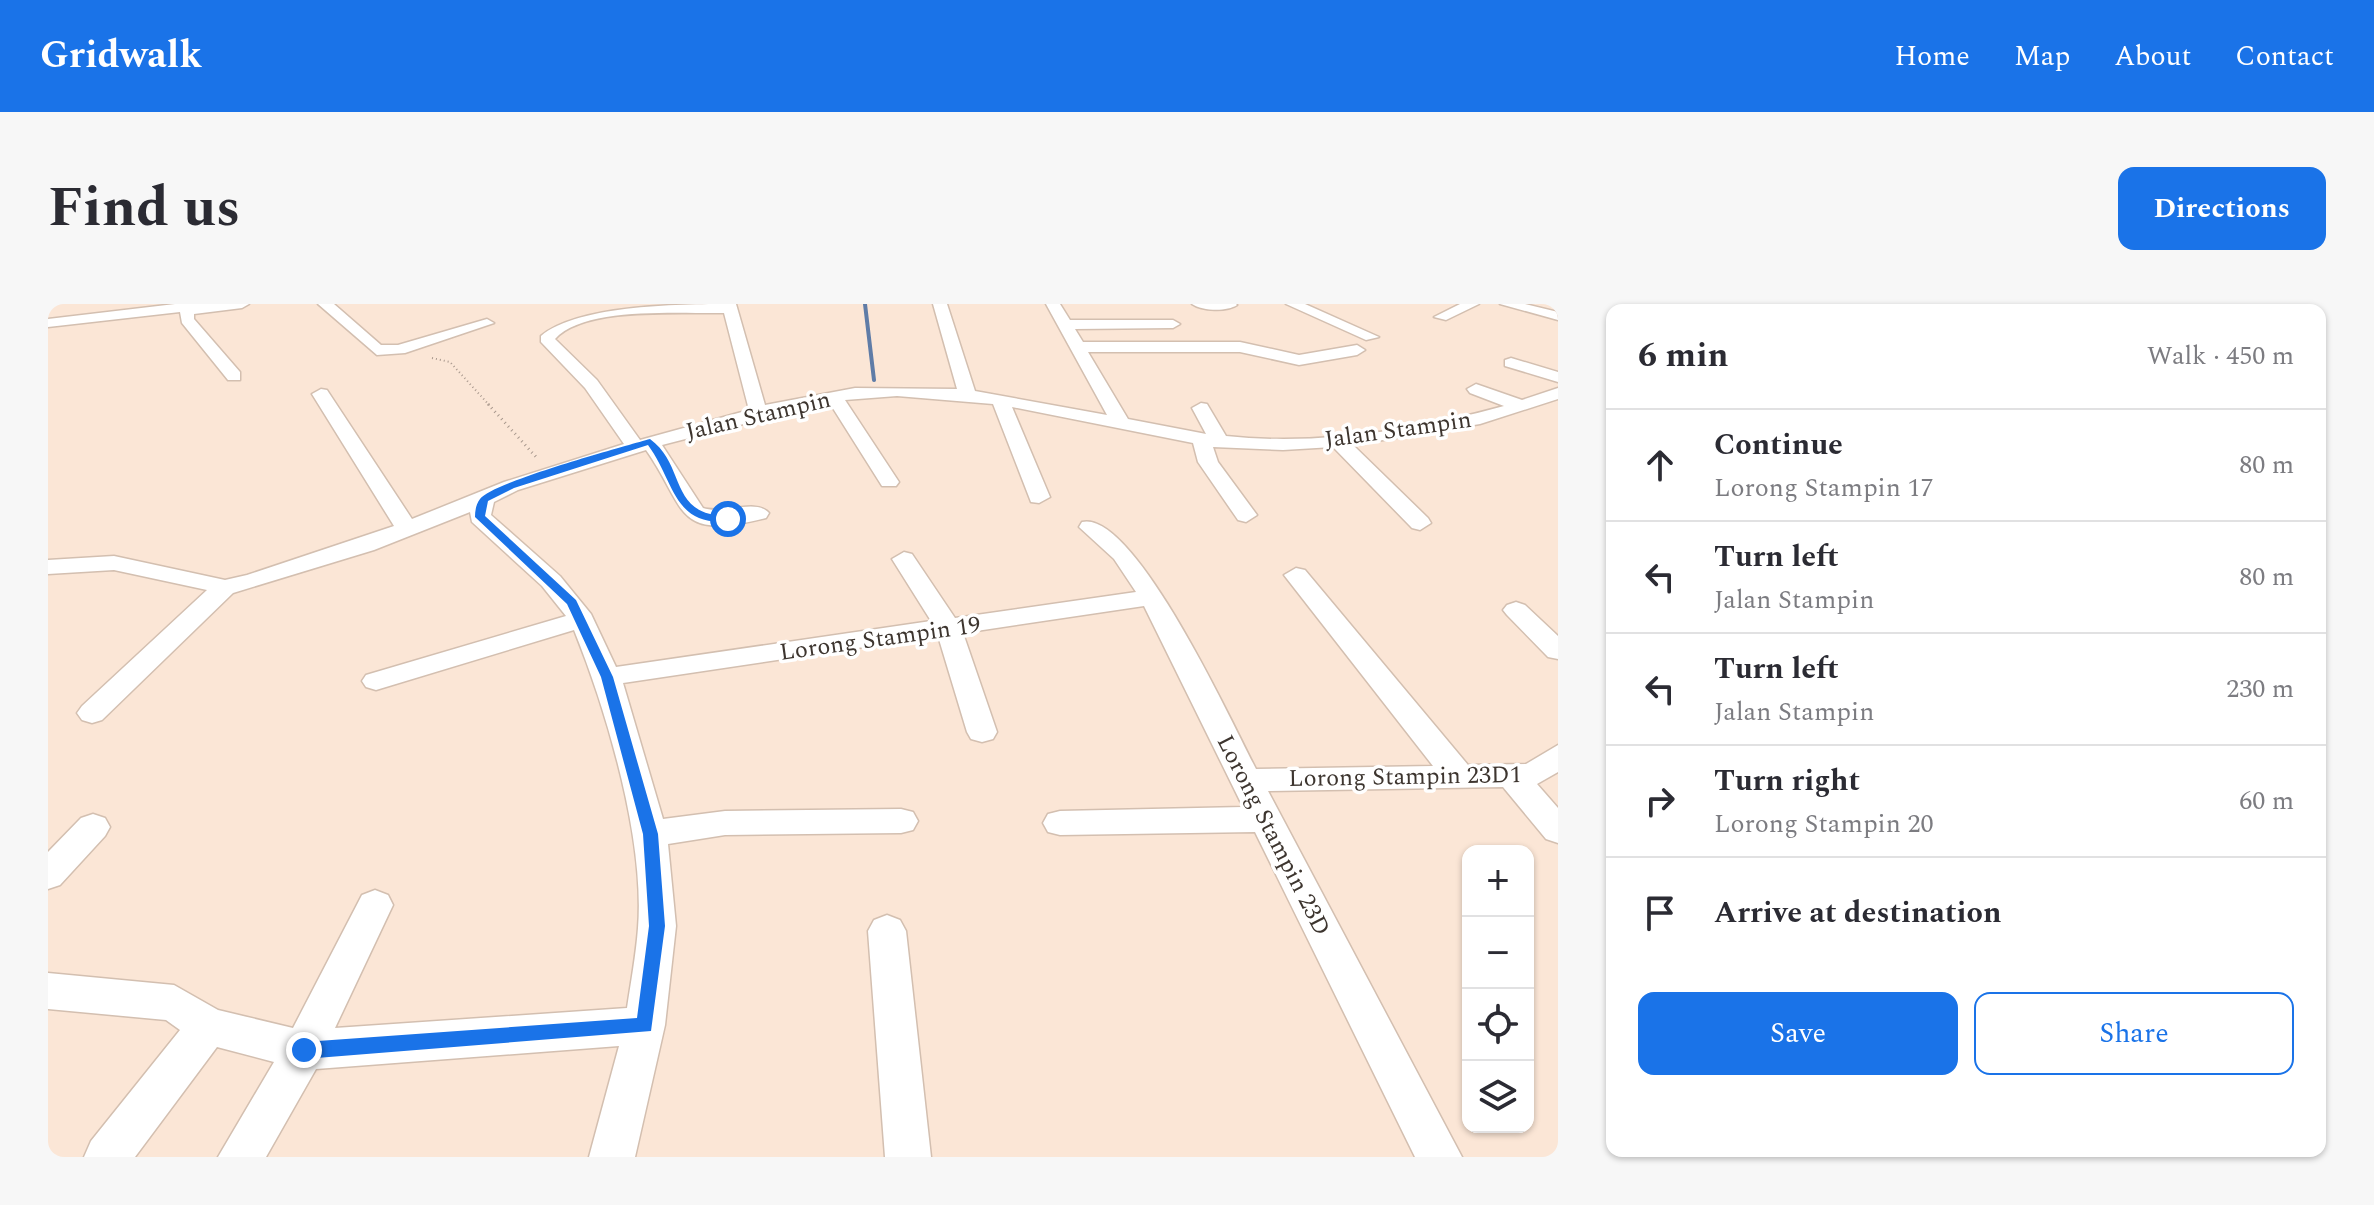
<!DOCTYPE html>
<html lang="en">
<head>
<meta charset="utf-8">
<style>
	:root { --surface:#fff; --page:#f7f7f7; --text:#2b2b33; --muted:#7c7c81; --line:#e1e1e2; --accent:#1a73e8 }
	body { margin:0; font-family:Spectral,serif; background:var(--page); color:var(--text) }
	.controls { position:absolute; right:24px; bottom:24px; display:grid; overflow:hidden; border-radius:16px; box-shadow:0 2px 6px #0004 }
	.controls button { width:72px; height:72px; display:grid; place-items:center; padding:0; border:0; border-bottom:2px solid var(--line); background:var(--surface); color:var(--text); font:40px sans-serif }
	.stop { position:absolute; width:24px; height:24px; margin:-18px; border:6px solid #1a73e8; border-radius:50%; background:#fff }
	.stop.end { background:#1a73e8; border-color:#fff; box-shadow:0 2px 8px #0008 }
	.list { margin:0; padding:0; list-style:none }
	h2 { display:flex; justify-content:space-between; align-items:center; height:104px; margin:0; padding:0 32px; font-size:34px }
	h2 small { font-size:26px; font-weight:400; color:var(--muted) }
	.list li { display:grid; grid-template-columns:52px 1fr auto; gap:24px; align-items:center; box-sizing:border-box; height:112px; padding:0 32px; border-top:2px solid var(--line) }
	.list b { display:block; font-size:30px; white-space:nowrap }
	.list p { margin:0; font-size:26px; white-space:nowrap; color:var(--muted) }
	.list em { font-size:26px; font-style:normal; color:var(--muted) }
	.actions { display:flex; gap:16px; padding:24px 32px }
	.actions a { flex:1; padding:18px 0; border:2px solid var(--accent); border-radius:16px; text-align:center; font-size:28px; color:var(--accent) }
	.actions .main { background:var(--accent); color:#fff }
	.icon { flex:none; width:44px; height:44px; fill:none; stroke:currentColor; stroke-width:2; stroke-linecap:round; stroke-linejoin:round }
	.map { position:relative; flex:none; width:1510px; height:853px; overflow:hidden; border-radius:16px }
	header { display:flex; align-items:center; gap:48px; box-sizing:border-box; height:112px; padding:0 40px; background:var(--accent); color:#fff }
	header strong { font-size:38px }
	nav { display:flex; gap:44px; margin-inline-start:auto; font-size:28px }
	.intro { display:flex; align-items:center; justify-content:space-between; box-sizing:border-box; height:192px; padding:0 48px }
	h1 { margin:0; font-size:56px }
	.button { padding:20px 36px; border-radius:16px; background:var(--accent); color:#fff; font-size:28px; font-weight:700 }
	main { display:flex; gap:48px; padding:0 48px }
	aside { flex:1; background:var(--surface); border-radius:16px; box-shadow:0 2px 6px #0004 }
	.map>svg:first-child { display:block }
</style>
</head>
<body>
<header>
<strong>Gridwalk</strong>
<nav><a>Home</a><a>Map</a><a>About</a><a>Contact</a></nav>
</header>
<div class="intro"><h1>Find us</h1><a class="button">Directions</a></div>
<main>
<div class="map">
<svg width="1510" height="853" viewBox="0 0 1510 853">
	<rect width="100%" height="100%" fill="#fbe6d6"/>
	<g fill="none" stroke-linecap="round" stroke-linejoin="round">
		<!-- stream -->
		<path stroke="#5f7ca7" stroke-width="4" d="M817 0 826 76"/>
		<!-- minor casing -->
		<g stroke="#d3bfb0" stroke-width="3">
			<path id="minor" d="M127 0H201L194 4 146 10V15L192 68V76H180L134 19 132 8 0 23V15Z
				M270 0H286L333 41H350L439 15 446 19 357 49 329 51Z
				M688 0 717 101 807 84 909 85 885 0H899L927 87 1059 111 998 0H1012L1022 16H1125L1132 20 1125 24 1027 25 1035 38H1192L1251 51 1309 41 1317 46 1309 51 1251 61 1192 48H1040L1080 115 1153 129 1158 130 1144 104 1153 99 1159 100 1178 132C1269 142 1368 126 1456 102L1422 89 1419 85 1428 80 1474 96 1510 84V95L1432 120 1305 141 1380 214 1383 219 1372 226 1364 224 1285 143 1235 146 1165 143 1170 158 1209 211 1198 218 1190 216 1150 158 1145 139 964 103 1002 193 991 199 983 198 945 100 849 92 797 96 851 178 848 182H834L781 98 614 141 655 204C674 211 708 194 721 209L718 214C625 237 640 206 598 146L470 186 446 198 443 211 512 272 543 310 568 363 883 317 844 255 856 248 864 250 907 314 1088 288 1066 255 1031 223 1034 218C1086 205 1185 421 1208 465L1385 462 1236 271 1248 264 1257 266 1420 461 1478 460 1510 441V468L1489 480 1510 504V539L1498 535 1455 483 1220 487 1414 853H1367L1207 528 1012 531 1000 528 995 519 1000 510 1012 507 1195 503 1096 302 915 329 949 428 945 435 934 438 923 435 919 428 890 332 575 379 615 515 677 507 853 505 865 508 870 517 865 526 853 529 677 531 620 540 628 622 617 721 587 853H541L571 742 268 765 218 853H170L226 758 169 743 87 853H36L43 837 132 726 118 716 0 705V669L126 681 170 706 245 724 314 591 327 586 340 591 345 601 287 724 579 704C583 677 588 651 590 624 597 536 559 408 526 326L328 386 318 383 314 377 318 371 518 312 494 282 424 218 422 208 326 246 185 289 54 416 44 419 34 416 29 409 34 402 159 286 66 266 0 270V256L66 252 177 276 199 271 346 222 264 90 273 85 279 86 364 215 456 178 576 140 537 84 493 38V32C531 0 637 0 688 0ZM676 9 701 106 592 136 549 76 507 35C537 2 633 10 676 9Z
				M1144 0H1188L1189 1C1179 8 1154 7 1144 0Z
				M1238 0H1257L1331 33 1318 36Z
				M1412 0H1431L1398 16 1386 13Z
				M1452 0H1477L1510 8V16Z
				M1463 54 1510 68V78L1457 62V56Z
				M1468 298 1477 301 1510 332V355L1500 353 1459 311 1455 306 1459 301Z
				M45 510 57 514 62 523 57 532 12 581 0 585V548L33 514Z
				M839 611 852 616 858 627 883 853H837L820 627 826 616Z"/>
		</g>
		<!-- path-far1 -->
		<path stroke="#a8988d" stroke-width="2" stroke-dasharray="1 3" stroke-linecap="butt" d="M384 54 402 58 442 102"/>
		<!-- path -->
		<path stroke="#a8988d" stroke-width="3" stroke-dasharray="1 4" stroke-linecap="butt" d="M440 100 489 154"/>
		<!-- minor -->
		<use href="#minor" fill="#fff" fill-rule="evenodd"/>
	</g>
	<!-- route -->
	<path fill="#1a73e8" d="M602 135C639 162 620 212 680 212L683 217C625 224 627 178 600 141L466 184 440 197 437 212 528 296 565 373 610 530 617 622 603 727 256 755 250 752 247 746 256 738 589 714 601 622 595 530 553 373 519 300 427 213C427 207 428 200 432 195 445 178 574 143 602 135Z"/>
	<g text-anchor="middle" stroke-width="7" stroke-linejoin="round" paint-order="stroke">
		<!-- street labels -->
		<g font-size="24" fill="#3d352f" stroke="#fff">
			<text transform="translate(710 111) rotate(-13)" y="8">Jalan Stampin</text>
			<text transform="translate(1350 125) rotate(-8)" y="8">Jalan Stampin</text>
			<text transform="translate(832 334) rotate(-8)" y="8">Lorong Stampin 19</text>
			<text transform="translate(1357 472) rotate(-1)" y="8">Lorong Stampin 23D1</text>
			<text transform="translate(1226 531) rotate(63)" y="8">Lorong Stampin 23D</text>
		</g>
	</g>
</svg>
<div class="controls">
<button>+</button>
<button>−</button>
<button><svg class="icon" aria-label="locate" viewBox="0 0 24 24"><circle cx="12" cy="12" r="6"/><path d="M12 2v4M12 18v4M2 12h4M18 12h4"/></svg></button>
<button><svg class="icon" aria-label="layers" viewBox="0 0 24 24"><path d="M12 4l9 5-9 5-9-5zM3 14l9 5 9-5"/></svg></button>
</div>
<div class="stop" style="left:680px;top:215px"></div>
<div class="stop end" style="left:256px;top:746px"></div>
</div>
<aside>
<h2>6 min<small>Walk · 450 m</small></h2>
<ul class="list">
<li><svg class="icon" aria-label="ahead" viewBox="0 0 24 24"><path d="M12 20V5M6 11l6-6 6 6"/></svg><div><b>Continue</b><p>Lorong Stampin 17</p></div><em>80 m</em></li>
<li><svg class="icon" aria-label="left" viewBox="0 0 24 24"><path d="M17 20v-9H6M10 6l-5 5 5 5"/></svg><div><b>Turn left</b><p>Jalan Stampin</p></div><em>80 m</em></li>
<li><svg class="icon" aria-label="left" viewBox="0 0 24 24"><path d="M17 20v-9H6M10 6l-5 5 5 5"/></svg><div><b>Turn left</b><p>Jalan Stampin</p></div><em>230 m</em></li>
<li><svg class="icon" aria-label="right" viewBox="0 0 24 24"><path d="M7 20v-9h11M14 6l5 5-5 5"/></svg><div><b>Turn right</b><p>Lorong Stampin 20</p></div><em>60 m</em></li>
<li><svg class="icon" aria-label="arrive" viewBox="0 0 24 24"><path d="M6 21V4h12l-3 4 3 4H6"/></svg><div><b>Arrive at destination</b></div></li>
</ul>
<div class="actions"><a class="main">Save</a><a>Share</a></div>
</aside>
</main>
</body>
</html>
